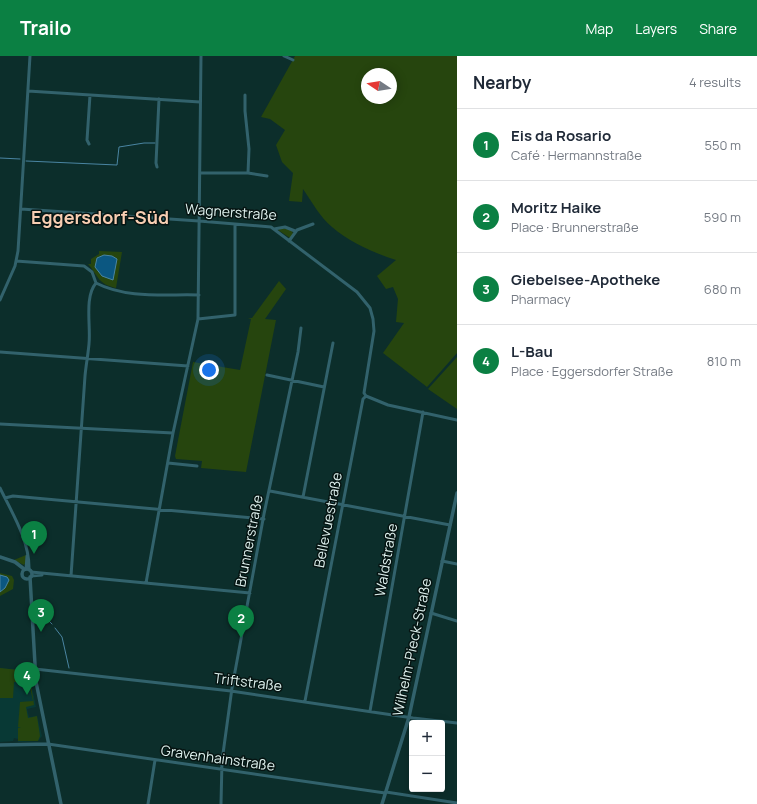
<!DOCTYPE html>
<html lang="en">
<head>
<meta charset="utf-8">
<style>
	:root { --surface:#fff; --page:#f6f6f7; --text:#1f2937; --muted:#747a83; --line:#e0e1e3; --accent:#0b8043 }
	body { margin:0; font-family:Manrope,sans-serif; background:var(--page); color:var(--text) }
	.controls { position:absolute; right:12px; bottom:12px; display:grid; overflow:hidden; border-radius:4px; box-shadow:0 2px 10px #0003 }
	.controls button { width:36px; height:36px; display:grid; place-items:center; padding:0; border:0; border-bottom:1px solid var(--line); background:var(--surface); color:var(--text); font:20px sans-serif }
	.compass { position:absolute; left:361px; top:12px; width:36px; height:36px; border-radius:50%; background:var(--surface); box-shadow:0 2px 10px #0003; rotate:282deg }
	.you { position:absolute; left:209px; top:314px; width:14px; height:14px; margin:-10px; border:3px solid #fff; border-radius:50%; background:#1a73e8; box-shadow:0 0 0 6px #1a73e833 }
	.badge { display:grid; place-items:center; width:26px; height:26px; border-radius:50%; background:var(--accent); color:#fff; font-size:13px; font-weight:700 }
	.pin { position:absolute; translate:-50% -33px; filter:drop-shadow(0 1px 2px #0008) }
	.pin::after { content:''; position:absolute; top:21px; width:14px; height:12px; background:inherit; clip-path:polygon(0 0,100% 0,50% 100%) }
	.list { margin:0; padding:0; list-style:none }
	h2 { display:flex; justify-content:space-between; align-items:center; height:52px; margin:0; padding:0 16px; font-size:17px }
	h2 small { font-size:13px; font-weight:400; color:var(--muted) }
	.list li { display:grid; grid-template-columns:26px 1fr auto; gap:12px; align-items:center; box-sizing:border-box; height:72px; padding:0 16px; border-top:1px solid var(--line) }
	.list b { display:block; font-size:15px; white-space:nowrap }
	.list p { margin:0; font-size:13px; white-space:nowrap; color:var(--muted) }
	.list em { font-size:13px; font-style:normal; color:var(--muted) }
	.map { position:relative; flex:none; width:457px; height:748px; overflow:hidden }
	header { display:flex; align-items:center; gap:24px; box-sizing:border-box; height:56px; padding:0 20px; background:var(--accent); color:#fff }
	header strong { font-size:19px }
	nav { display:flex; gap:22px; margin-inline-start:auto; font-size:14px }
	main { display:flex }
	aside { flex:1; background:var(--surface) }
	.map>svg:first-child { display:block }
</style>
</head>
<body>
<header>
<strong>Trailo</strong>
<nav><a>Map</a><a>Layers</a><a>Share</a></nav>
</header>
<main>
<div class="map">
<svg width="457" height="748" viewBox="0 0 457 748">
	<rect width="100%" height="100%" fill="#0c2e2b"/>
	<!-- built -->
	<path fill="#083935" d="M0 612 29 615 36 651 27 653 29 661 37 660 42 680 38 685 18 686V683L14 682 13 685 0 686Z"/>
	<!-- green -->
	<path fill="#26450e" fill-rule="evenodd" d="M295 0H457V297L427 331 383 297 404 267 396 266 398 243 393 231 386 233 377 220 396 204C374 197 349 186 332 171 320 161 312 146 303 133L302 146 289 145 293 117 282 106 276 89 285 74 270 63 261 61ZM367 18H391V42H367Z
		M282 172 292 174 293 179 290 182 278 174Z
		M99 195 122 196 116 232C98 228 99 221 88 208H91V203L99 198Z
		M279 225 286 233 265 263 276 264 246 416 201 412 202 405 176 403 175 400 193 306 240 314 251 263 248 262H252Z
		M457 301V353L428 333Z
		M26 499V506L24 509 14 504Z
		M0 517 12 520 14 524 13 533 0 540V536L7 529V521L0 519Z
		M0 612 29 615 34 649 26 651 28 662 37 660 40 680 38 685H18V672L21 671H18L20 646 33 645 29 627 21 626V624H19L18 626H14L13 642H0Z"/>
	<!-- water -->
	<path fill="#0b5781" stroke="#4a85a2" d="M104 199 112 200 117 203 113 224 102 220 95 211 97 202Z
		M0 519 7 521 9 524 5 532 0 536Z"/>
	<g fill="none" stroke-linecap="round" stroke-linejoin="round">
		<!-- stream -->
		<path stroke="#4a85a2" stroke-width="1" d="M0 102 20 103
			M26 105 117 109 119 91 144 87H155
			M37 553 52 568
			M55 572 62 581 69 612"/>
		<!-- minor -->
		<path stroke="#32626c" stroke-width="3" d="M284 0 293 4
			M28 35 200 46
			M245 39V55L249 93 248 117
			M89 88 87 84 90 39
			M157 111 156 107 159 43
			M200 117H248L267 120
			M21 153 199 165 271 171 357 236 370 252 373 263 374 275 364 337 366 340 363 343 305 645
			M274 173 285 171 295 175
			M289 185 297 174 313 168
			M16 205 84 210 92 216 96 227C127 243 165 238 199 239
			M0 244 15 210 18 195 30 0
			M198 263 235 259V168
			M0 296 188 310
			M267 319 324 331
			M366 340 388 349 457 364
			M0 368 173 377
			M168 407 197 410
			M0 432C12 457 30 485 29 514
			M270 435 450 469
			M303 441 333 287
			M5 442 13 440 264 463
			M442 505 457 508
			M26 513 27 500
			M31 516 250 537
			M31 520 42 519
			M71 520 85 320C86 309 88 299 89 288 91 270 84 241 96 227
			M146 527 173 377 198 263 201 0
			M431 557 457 565
			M35 613 231 635 413 662 457 667
			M370 655 423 356
			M48 688 385 737
			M386 736 457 747
			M148 748 155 704
			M221 748 222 705 232 632 264 458 298 296 301 272"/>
		<!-- tertiary -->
		<path stroke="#32626c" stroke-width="3.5" d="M0 501 15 506 24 513
			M22 518a5 5 0 1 1 10 0a5 5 0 1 1-10 0Z
			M30 521 36 626 61 748
			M0 689 48 688
			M382 748 409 661 457 437"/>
	</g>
	<g text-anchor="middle" stroke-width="3" stroke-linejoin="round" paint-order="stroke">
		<!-- street labels -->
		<g font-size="14" fill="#def1ee" stroke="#061412">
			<text transform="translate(231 156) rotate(4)" y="5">Wagnerstraße</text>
			<text transform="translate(328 464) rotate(-79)" y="5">Bellevuestraße</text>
			<text transform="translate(249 485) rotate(-79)" y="5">Brunnerstraße</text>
			<text transform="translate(386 504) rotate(-80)" y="5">Waldstraße</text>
			<text transform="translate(412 591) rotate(-78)" y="5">Wilhelm-Pieck-Straße</text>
			<text transform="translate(248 626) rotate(7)" y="5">Triftstraße</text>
			<text transform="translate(218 702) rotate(8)" y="5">Gravenhainstraße</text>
		</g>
		<!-- district labels -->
		<g font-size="18" font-weight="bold" fill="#f8ceb2" stroke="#061412">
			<text x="100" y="168">Eggersdorf-Süd</text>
		</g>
	</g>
</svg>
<div class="controls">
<button>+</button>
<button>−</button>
</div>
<svg class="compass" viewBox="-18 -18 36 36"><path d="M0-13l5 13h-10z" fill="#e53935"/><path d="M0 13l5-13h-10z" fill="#747a83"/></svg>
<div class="you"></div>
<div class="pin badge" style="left:34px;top:498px">1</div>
<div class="pin badge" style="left:241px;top:582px">2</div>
<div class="pin badge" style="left:41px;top:576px">3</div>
<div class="pin badge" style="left:27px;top:639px">4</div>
</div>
<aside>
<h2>Nearby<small>4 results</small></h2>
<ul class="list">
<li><span class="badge">1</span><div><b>Eis da Rosario</b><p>Café · Hermannstraße</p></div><em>550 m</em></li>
<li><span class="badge">2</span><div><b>Moritz Haike</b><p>Place · Brunnerstraße</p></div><em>590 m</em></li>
<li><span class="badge">3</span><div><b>Giebelsee-Apotheke</b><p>Pharmacy</p></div><em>680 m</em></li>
<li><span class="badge">4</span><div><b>L-Bau</b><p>Place · Eggersdorfer Straße</p></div><em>810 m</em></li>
</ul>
</aside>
</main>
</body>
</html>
